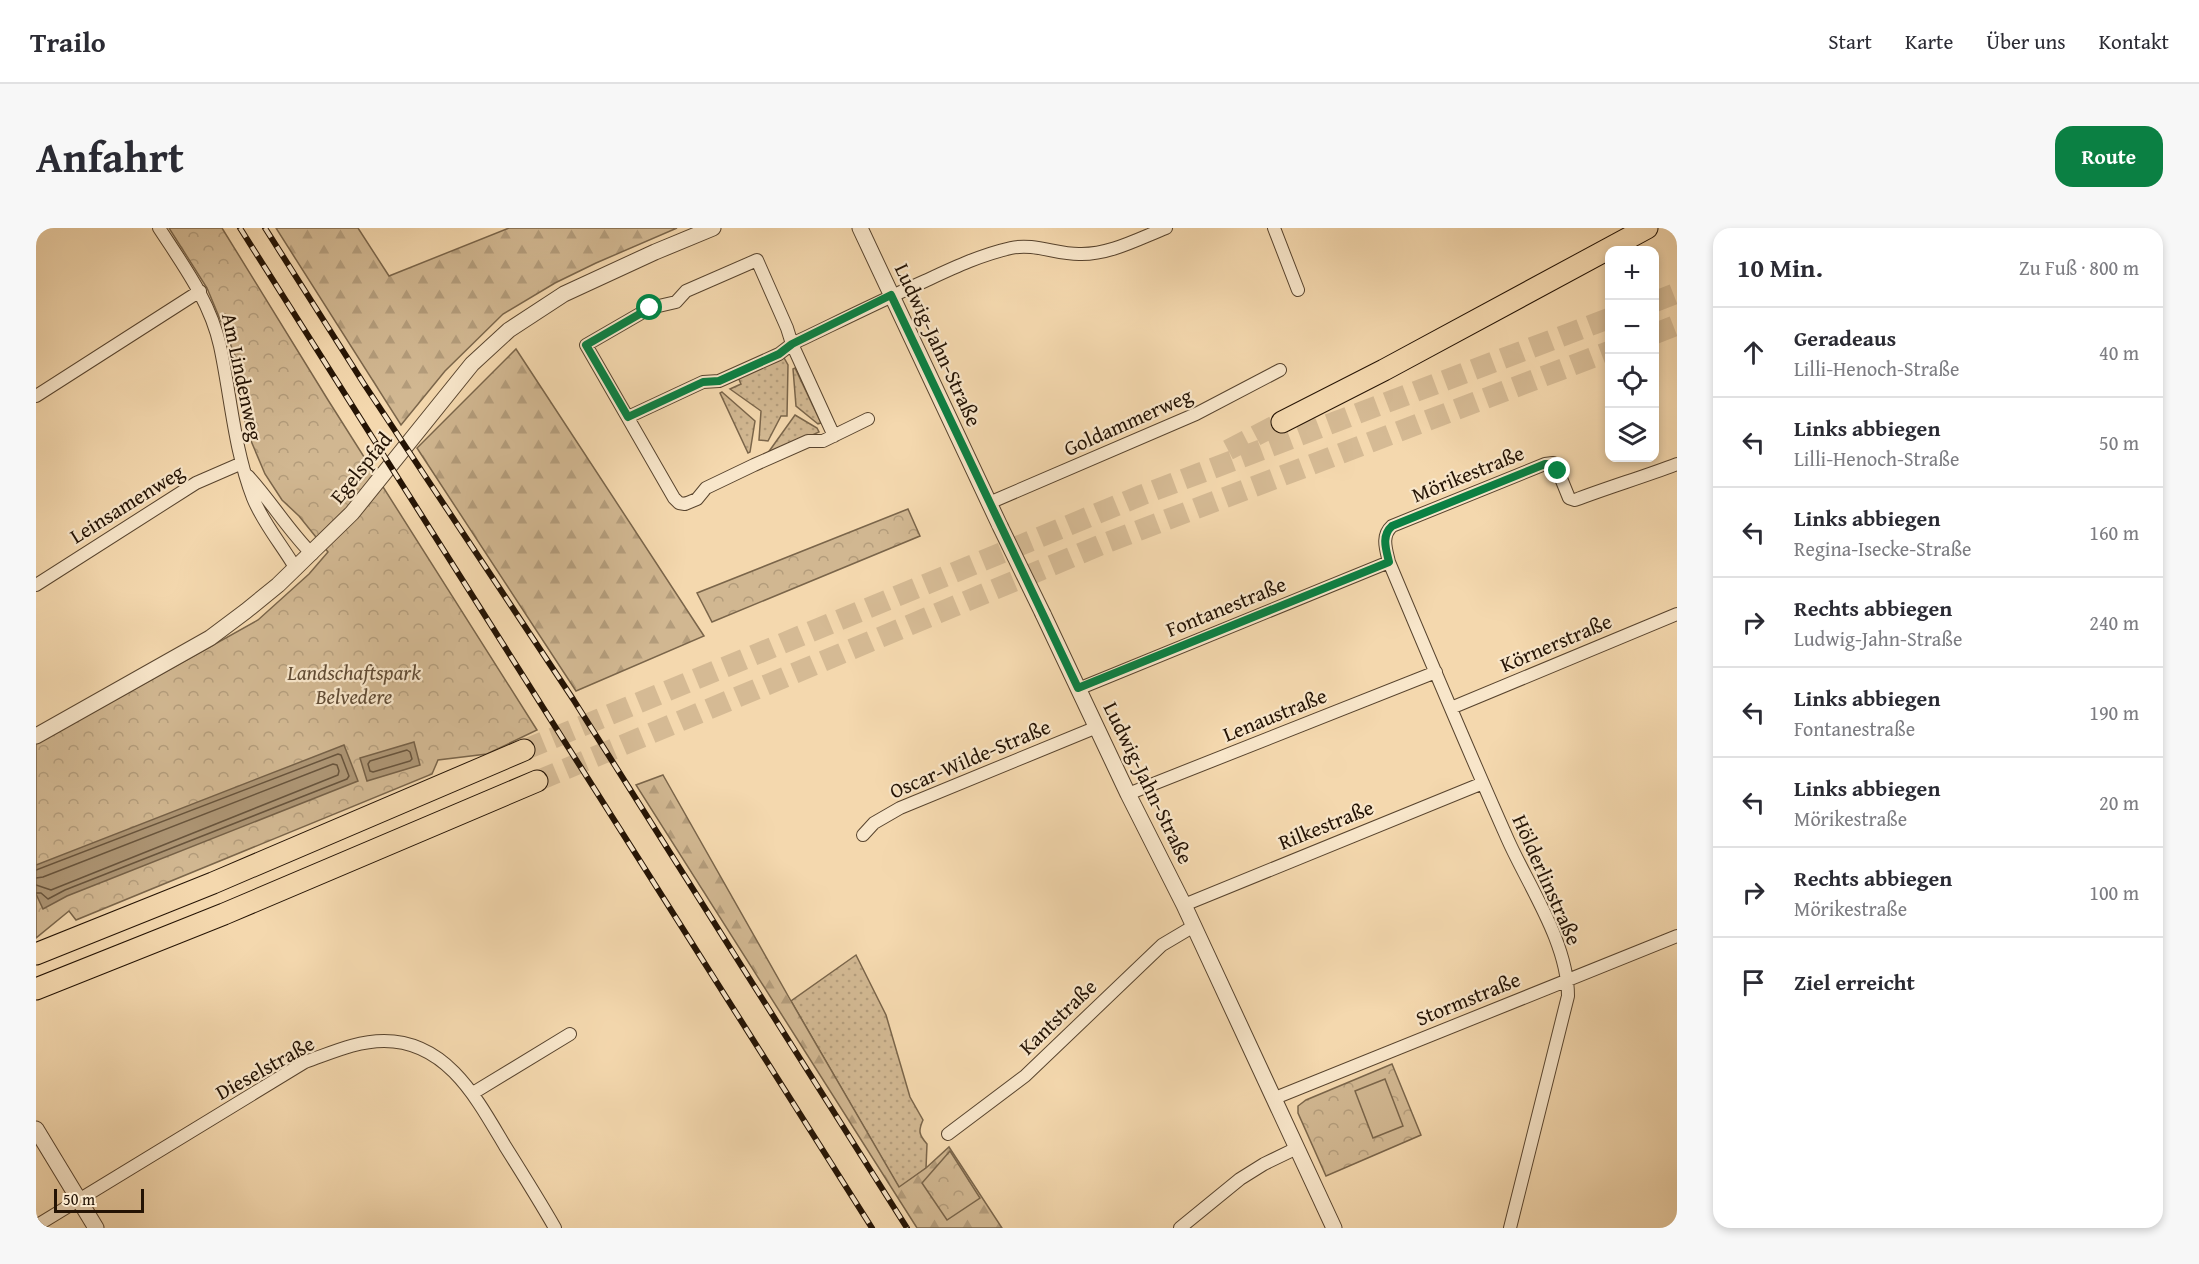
<!DOCTYPE html>
<html lang="de">
<head>
<meta charset="utf-8">
<style>
	:root { --surface:#fff; --page:#f7f7f7; --text:#2b2b33; --muted:#7c7c81; --line:#e1e1e2; --accent:#0b8043 }
	body { margin:0; font-family:"Gentium Book Plus",serif; background:var(--page); color:var(--text) }
	.controls { position:absolute; right:18px; top:18px; display:grid; overflow:hidden; border-radius:12px; box-shadow:0 3px 9px #0003 }
	.controls button { width:54px; height:54px; display:grid; place-items:center; padding:0; border:0; border-bottom:2px solid var(--line); background:var(--surface); color:var(--text); font:30px sans-serif }
	.scale { position:absolute; left:18px; bottom:15px; width:90px; box-sizing:border-box; padding-left:6px; border:3px solid #241304; border-top:0; font-size:16px; line-height:21px; white-space:nowrap; color:#241304; -webkit-text-stroke:4px #f8e6ca; paint-order:stroke }
	.stop { position:absolute; width:18px; height:18px; margin:-14px; border:4px solid #0b8043; border-radius:50%; background:#fff }
	.stop.end { background:#0b8043; border-color:#fff; box-shadow:0 2px 6px #0008 }
	.list { margin:0; padding:0; list-style:none }
	h2 { display:flex; justify-content:space-between; align-items:center; height:78px; margin:0; padding:0 24px; font-size:26px }
	h2 small { font-size:20px; font-weight:400; color:var(--muted) }
	.list li { display:grid; grid-template-columns:39px 1fr auto; gap:18px; align-items:center; box-sizing:border-box; height:90px; padding:0 24px; border-top:2px solid var(--line) }
	.list b { display:block; font-size:22px; white-space:nowrap }
	.list p { margin:0; font-size:20px; white-space:nowrap; color:var(--muted) }
	.list em { font-size:20px; font-style:normal; color:var(--muted) }
	.icon { flex:none; width:33px; height:33px; fill:none; stroke:currentColor; stroke-width:2; stroke-linecap:round; stroke-linejoin:round }
	.map { position:relative; flex:none; width:1641px; height:1000px; overflow:hidden; border-radius:18px }
	header { display:flex; align-items:center; gap:36px; box-sizing:border-box; height:84px; padding:0 30px; background:var(--surface); border-bottom:2px solid var(--line) }
	header strong { font-size:28px }
	nav { display:flex; gap:33px; margin-inline-start:auto; font-size:21px }
	.intro { display:flex; align-items:center; justify-content:space-between; box-sizing:border-box; height:144px; padding:0 36px }
	h1 { margin:0; font-size:42px }
	.button { padding:15px 27px; border-radius:18px; background:var(--accent); color:#fff; font-size:21px; font-weight:700 }
	main { display:flex; gap:36px; padding:0 36px }
	aside { flex:1; background:var(--surface); border-radius:18px; box-shadow:0 3px 9px #0003 }
	.map>svg:first-child { display:block }
</style>
</head>
<body>
<header>
<strong>Trailo</strong>
<nav><a>Start</a><a>Karte</a><a>Über uns</a><a>Kontakt</a></nav>
</header>
<div class="intro"><h1>Anfahrt</h1><a class="button">Route</a></div>
<main>
<div class="map">
<svg width="1641" height="1000" viewBox="0 0 1641 1000">
	<defs>
		<pattern id="grass-dots" width="8" height="8" patternUnits="userSpaceOnUse" patternTransform="scale(1.5)"><rect width="8" height="8" fill="#d1b791"/><path d="M2 2h.1M6 6h.1" fill="none" stroke="#b39c7b" stroke-width="1.8" stroke-linecap="round"/></pattern>
		<pattern id="forest-firs" width="22" height="20" patternUnits="userSpaceOnUse" patternTransform="scale(1.5)"><rect width="22" height="20" fill="#d1b791"/><path d="M5 1l3.5 6h-7zM16 11l3.5 6h-7z" fill="#b39c7b"/></pattern>
		<pattern id="park-crowns" width="20" height="18" patternUnits="userSpaceOnUse" patternTransform="scale(1.5)"><rect width="20" height="18" fill="#d1b791"/><path d="M2 6a3 3 0 1 1 6 0M12 15a3 3 0 1 1 6 0" fill="none" stroke="#b39c7b"/></pattern>
	</defs>
	<rect width="100%" height="100%" fill="#f4d8ae"/>
	<filter id="stains"><feTurbulence type="fractalNoise" baseFrequency=".00333" numOctaves="4"/><feColorMatrix values="0 0 0 0 .2 0 0 0 0 .09 0 0 0 0 .02 0 0 0 .5 -.17"/></filter>
	<radialGradient id="worn" r=".72"><stop offset=".6" stop-color="#630" stop-opacity="0"/><stop offset="1" stop-color="#630" stop-opacity=".3"/></radialGradient>
	<!-- grass -->
	<path fill="url(#grass-dots)" stroke="#7a654a" stroke-width="1.5" d="M747 128 752 137 751 188H745L732 213 723 212 725 183 694 161 705 156 702 149Z
		M759 140 785 195 782 196 760 178 757 141Z
		M686 164 719 193 714 224 712 225 684 165Z
		M759 187 781 200 783 204 729 229Z
		M820 727 850 787 874 869 887 892C882 903 883 907 891 916L890 940 863 960 755 773Z"/>
	<!-- forest -->
	<path fill="url(#forest-firs)" stroke="#7a654a" stroke-width="1.5" d="M240 0H322L353 48 473 0H641L560 35 519 55 467 86 409 143 365 197Z
		M480 121 668 408 540 463 381 220Z
		M627 547 755 773 863 959 890 940 913 919 966 1000H881L600 557Z"/>
	<!-- park -->
	<path fill="url(#park-crowns)" stroke="#7a654a" stroke-width="1.5" d="M133 0H186L292 172 501 502 451 526 402 532 396 546 40 692 33 683 0 710V516L222 392 273 346 292 324 263 288 246 272 229 246 210 201 201 132 171 60Z
		M872 281 884 308 676 394 661 365Z
		M1356 836 1385 907 1290 948 1262 885V878L1270 872Z
		M914 923 944 970 911 992 886 955Z"/>
	<!-- pitch -->
	<path fill="#d1b791" stroke="#7a654a" stroke-width="1.5" d="M1349 851 1367 898 1337 910 1319 863Z"/>
	<!-- water -->
	<path fill="#ad9574" stroke="#766147" stroke-width="1.5" d="M378 514 384 537 331 553 324 530Z
		M308 517 322 553 31 668 7 681 0 666V637Z"/>
	<g fill="none" stroke-linecap="round" stroke-linejoin="round">
		<!-- shore -->
		<path stroke="#68543c" stroke-width="1.5" d="M371 522 374 524 376 531 374 533 337 544 334 543 332 536 334 533Z
			M0 642 302 526 305 527 313 548 311 551 29 662 12 671 5 665H0
			M0 650 7 649 297 536 301 537 303 543 302 547 15 662 0 657"/>
		<!-- motorway-tunnel -->
		<path stroke="#d5ba94" stroke-width="21" stroke-dasharray="21 10" stroke-linecap="butt" d="M1618 74 1641 65
			M1618 106 1641 97
			M1192 222 1246 194
			M488 522 1106 267 1574 90
			M501 553 1067 316 1574 123"/>
		<!-- minor casing -->
		<g stroke="#58442e" stroke-width="14">
			<path id="minor" d="M123 0C147 37 174 73 184 118 195 169 198 221 217 270 227 295 246 317 260 341
				M1238 0 1262 62
				M0 168 164 63
				M592 189 667 154 683 153 743 126 756 116C800 95 844 73 889 53 917 40 944 27 975 20 998 15 1020 26 1043 26 1073 27 1102 11 1130 0
				M798 208 756 116 751 100 721 32 650 63 640 74 614 80 550 117 638 270 643 275 649 276 661 271 670 260 718 237 772 213H787L832 191
				M212 248C235 273 252 302 276 326
				M953 275 1160 186 1244 142
				M0 357 160 255 206 235
				M1042 461 1353 334
				M1415 480 1641 386
				M1092 566 1400 444
				M827 607 838 595 864 580 1061 499
				M1148 677 1447 555
				M437 865 534 806
				M1239 870 1641 708
				M912 906 989 848 1126 717 1158 698
				M0 998 269 834C295 825 320 813 348 813 411 813 441 871 469 918 486 945 503 972 519 1000
				M1144 1000 1204 951 1228 936 1261 920
				M1474 1000 1532 768C1532 715 1493 659 1472 612 1431 520 1392 427 1353 334 1350 321 1345 308 1356 298L1509 236 1517 235 1522 243 1533 270 1539 272C1573 259 1607 249 1641 236"/>
		</g>
		<!-- tertiary casing -->
		<g stroke="#58442e" stroke-width="17">
			<path id="tertiary" d="M824 0 964 298
				M1007 386 1092 566 1148 677 1298 1000
				M0 508 174 410 210 383 242 357 316 285 436 136 473 102 528 66 619 24 677 0
				M0 901 60 1000"/>
		</g>
		<!-- motorway casing -->
		<g stroke="#241304" stroke-width="23">
			<path id="motorway" d="M1246 194 1348 142 1611 0
				M0 726 177 655 488 522
				M0 761 188 686 501 553"/>
		</g>
		<!-- minor -->
		<use href="#minor" stroke="#f8e6ca" stroke-width="12"/>
		<!-- tertiary -->
		<use href="#tertiary" stroke="#f8e6ca" stroke-width="15"/>
		<!-- motorway -->
		<use href="#motorway" stroke="#f4d8ae" stroke-width="21"/>
		<!-- rail casing -->
		<g stroke="#241304" stroke-width="6">
			<path id="rail" d="M204 0 836 1000
				M229 0 328 156 537 471 871 1000"/>
		</g>
		<!-- rail -->
		<use href="#rail" stroke="#f8e6ca" stroke-width="4" stroke-dasharray="11" stroke-linecap="butt"/>
		<!-- tertiary-bridge casing -->
		<g stroke="#58442e" stroke-width="17" stroke-linecap="butt">
			<path id="tertiary-bridge" d="M964 298 1007 386"/>
		</g>
		<!-- tertiary-bridge -->
		<use href="#tertiary-bridge" stroke="#f8e6ca" stroke-width="15"/>
	</g>
	<g fill="none" stroke-linecap="round" stroke-linejoin="round">
		<!-- route -->
		<path stroke="#0b8043" stroke-width="8" d="M614 80 550 117 592 189 667 154 683 153 743 126 756 116 855 67 1042 460 1353 334C1350 321 1345 308 1356 298L1509 236H1517L1522 243"/>
	</g>
	<g text-anchor="middle" stroke-width="4.5" stroke-linejoin="round" paint-order="stroke">
		<!-- street labels -->
		<g font-size="21" fill="#241304" stroke="#f8e6ca">
			<text transform="translate(902 117) rotate(65)" y="7">Ludwig-Jahn-Straße</text>
			<text transform="translate(206 149) rotate(78)" y="7">Am Lindenweg</text>
			<text transform="translate(1092 194) rotate(-24)" y="7">Goldammerweg</text>
			<text transform="translate(325 240) rotate(-51)" y="7">Egelspfad</text>
			<text transform="translate(1432 246) rotate(-22)" y="7">Mörikestraße</text>
			<text transform="translate(91 276) rotate(-32)" y="7">Leinsamenweg</text>
			<text transform="translate(1190 379) rotate(-22)" y="7">Fontanestraße</text>
			<text transform="translate(1520 415) rotate(-23)" y="7">Körnerstraße</text>
			<text transform="translate(1239 487) rotate(-22)" y="7">Lenaustraße</text>
			<text transform="translate(934 531) rotate(-23)" y="7">Oscar-Wilde-Straße</text>
			<text transform="translate(1112 555) rotate(64)" y="7">Ludwig-Jahn-Straße</text>
			<text transform="translate(1290 597) rotate(-22)" y="7">Rilkestraße</text>
			<text transform="translate(1511 652) rotate(66)" y="7">Hölderlinstraße</text>
			<text transform="translate(1432 771) rotate(-22)" y="7">Stormstraße</text>
			<text transform="translate(1022 789) rotate(-44)" y="7">Kantstraße</text>
			<text transform="translate(229 840) rotate(-29)" y="7">Dieselstraße</text>
		</g>
		<!-- park labels -->
		<g font-size="21" font-style="italic" fill="#614c35" stroke="#f8e6ca">
			<text x="318" y="452">Landschaftspark<tspan x="318" dy="24">Belvedere</tspan></text>
		</g>
	</g>
	<rect width="100%" height="100%" filter="url(#stains)"/>
	<rect width="100%" height="100%" fill="url(#worn)"/>
</svg>
<div class="controls">
<button>+</button>
<button>−</button>
<button><svg class="icon" aria-label="locate" viewBox="0 0 24 24"><circle cx="12" cy="12" r="6"/><path d="M12 2v4M12 18v4M2 12h4M18 12h4"/></svg></button>
<button><svg class="icon" aria-label="layers" viewBox="0 0 24 24"><path d="M12 4l9 5-9 5-9-5zM3 14l9 5 9-5"/></svg></button>
</div>
<div class="scale">50 m</div>
<div class="stop" style="left:614px;top:80px"></div>
<div class="stop end" style="left:1522px;top:243px"></div>
</div>
<aside>
<h2>10 Min.<small>Zu Fuß · 800 m</small></h2>
<ul class="list">
<li><svg class="icon" aria-label="ahead" viewBox="0 0 24 24"><path d="M12 20V5M6 11l6-6 6 6"/></svg><div><b>Geradeaus</b><p>Lilli-Henoch-Straße</p></div><em>40 m</em></li>
<li><svg class="icon" aria-label="left" viewBox="0 0 24 24"><path d="M17 20v-9H6M10 6l-5 5 5 5"/></svg><div><b>Links abbiegen</b><p>Lilli-Henoch-Straße</p></div><em>50 m</em></li>
<li><svg class="icon" aria-label="left" viewBox="0 0 24 24"><path d="M17 20v-9H6M10 6l-5 5 5 5"/></svg><div><b>Links abbiegen</b><p>Regina-Isecke-Straße</p></div><em>160 m</em></li>
<li><svg class="icon" aria-label="right" viewBox="0 0 24 24"><path d="M7 20v-9h11M14 6l5 5-5 5"/></svg><div><b>Rechts abbiegen</b><p>Ludwig-Jahn-Straße</p></div><em>240 m</em></li>
<li><svg class="icon" aria-label="left" viewBox="0 0 24 24"><path d="M17 20v-9H6M10 6l-5 5 5 5"/></svg><div><b>Links abbiegen</b><p>Fontanestraße</p></div><em>190 m</em></li>
<li><svg class="icon" aria-label="left" viewBox="0 0 24 24"><path d="M17 20v-9H6M10 6l-5 5 5 5"/></svg><div><b>Links abbiegen</b><p>Mörikestraße</p></div><em>20 m</em></li>
<li><svg class="icon" aria-label="right" viewBox="0 0 24 24"><path d="M7 20v-9h11M14 6l5 5-5 5"/></svg><div><b>Rechts abbiegen</b><p>Mörikestraße</p></div><em>100 m</em></li>
<li><svg class="icon" aria-label="arrive" viewBox="0 0 24 24"><path d="M6 21V4h12l-3 4 3 4H6"/></svg><div><b>Ziel erreicht</b></div></li>
</ul>
</aside>
</main>
</body>
</html>
